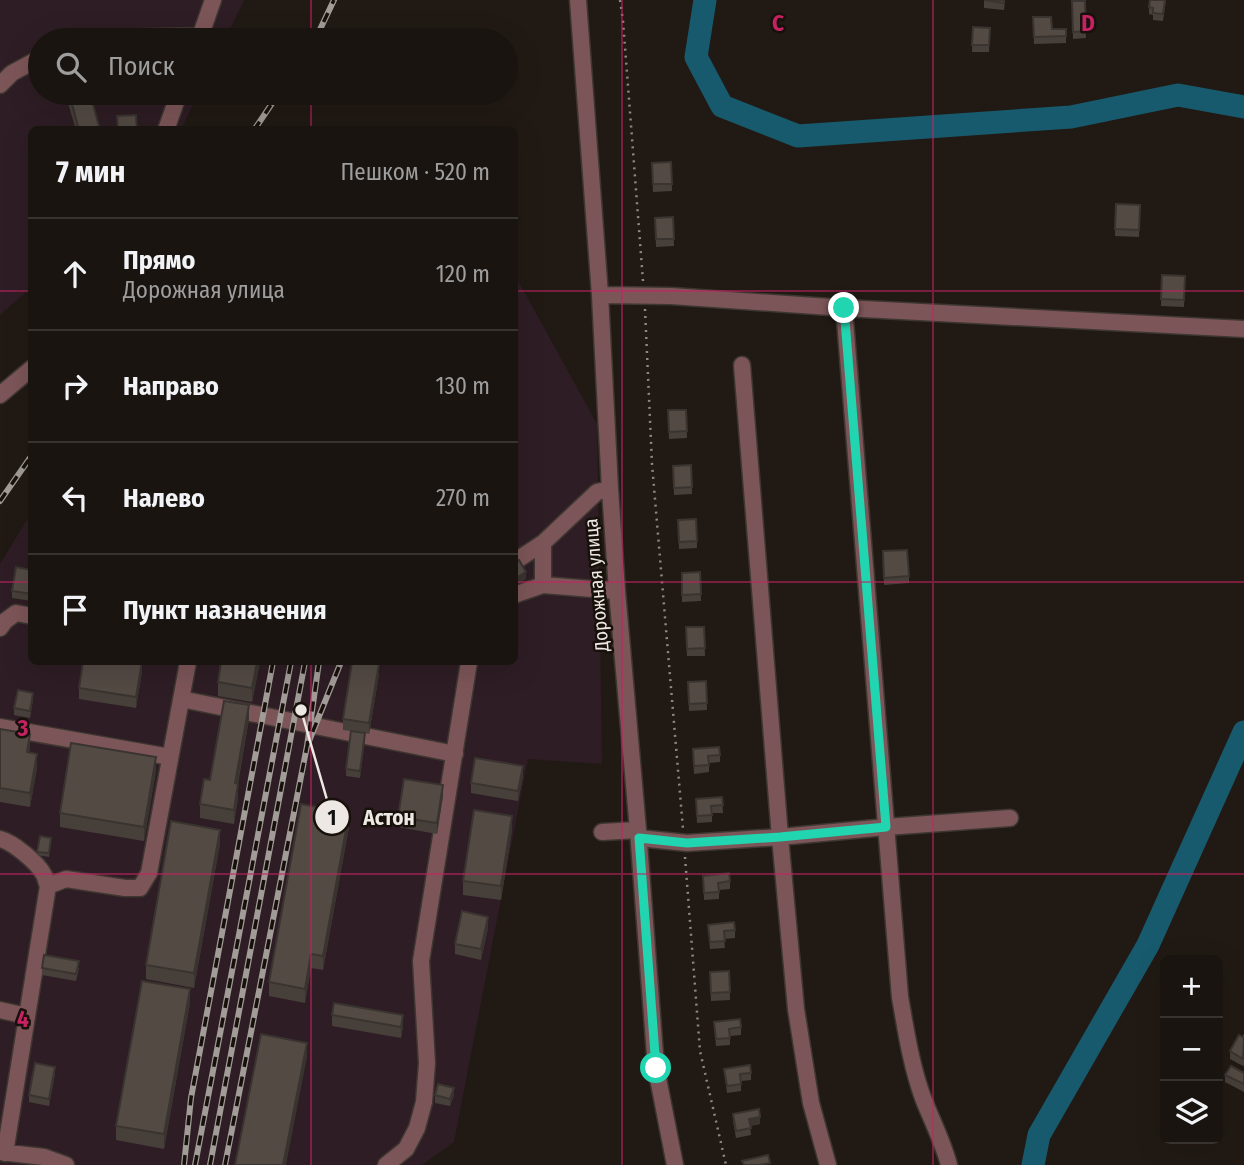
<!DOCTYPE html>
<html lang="ru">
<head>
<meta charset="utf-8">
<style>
	:root { --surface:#19140f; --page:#26211d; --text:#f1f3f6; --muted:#9f9e9e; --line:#37332f }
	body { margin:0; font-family:"Fira Sans Condensed",sans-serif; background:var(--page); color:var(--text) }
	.controls { position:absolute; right:21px; bottom:21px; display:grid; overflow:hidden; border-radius:10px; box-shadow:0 7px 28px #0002 }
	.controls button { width:63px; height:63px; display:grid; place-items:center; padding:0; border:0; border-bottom:2px solid var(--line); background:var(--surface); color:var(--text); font:35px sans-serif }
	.stop { position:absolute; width:21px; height:21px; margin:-16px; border:5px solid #20d5b0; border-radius:50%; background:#fff }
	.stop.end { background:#20d5b0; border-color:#fff; box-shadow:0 2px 7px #0008 }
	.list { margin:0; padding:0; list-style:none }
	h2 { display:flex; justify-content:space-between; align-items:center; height:91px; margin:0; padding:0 28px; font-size:30px }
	h2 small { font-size:23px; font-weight:400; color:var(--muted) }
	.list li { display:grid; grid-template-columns:46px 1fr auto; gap:21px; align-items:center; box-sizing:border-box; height:112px; padding:0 28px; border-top:2px solid var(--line) }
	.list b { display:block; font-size:26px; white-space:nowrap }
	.list p { margin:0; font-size:23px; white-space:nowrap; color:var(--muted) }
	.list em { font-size:23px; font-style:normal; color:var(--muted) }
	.icon { flex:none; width:38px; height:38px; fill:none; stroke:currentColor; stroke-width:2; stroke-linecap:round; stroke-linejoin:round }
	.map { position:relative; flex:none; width:1244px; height:1165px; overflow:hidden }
	.search { position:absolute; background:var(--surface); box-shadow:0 7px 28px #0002; left:28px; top:28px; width:490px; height:77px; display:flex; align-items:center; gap:18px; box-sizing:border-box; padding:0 24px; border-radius:38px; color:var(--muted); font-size:26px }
	.panel { position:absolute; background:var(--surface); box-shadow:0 7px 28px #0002; left:28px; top:126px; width:490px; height:539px; border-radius:10px }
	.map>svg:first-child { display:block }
</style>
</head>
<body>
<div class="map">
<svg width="1244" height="1165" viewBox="0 0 1244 1165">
	<rect width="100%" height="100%" fill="#211a14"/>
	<!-- industrial -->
	<path fill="#2e1d24" d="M0 0H244L225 40H40V93H199L181 129 32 130 31 288 0 315Z
		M515 275 597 424 602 764 528 759 454 1142 422 1165H0V564L31 513 32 662H514Z"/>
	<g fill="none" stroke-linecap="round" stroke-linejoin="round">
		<!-- river -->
		<path stroke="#185a6d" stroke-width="23" d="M705 0 696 57 722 106 798 136 1071 117 1178 95 1244 107
			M1033 1165 1039 1135 1148 945 1244 732"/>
		<!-- minor casing -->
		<g stroke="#3e3731" stroke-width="19">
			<path id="minor" d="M578 0 600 295 610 489 617 591 638 830 656 1068 675 1165
				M105 40 113 38 201 36
				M199 40 213 0
				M0 85 12 73 40 58
				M166 130 179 93
				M600 295 671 296 844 308 1244 329
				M844 308 900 997C906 1031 911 1065 923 1098 932 1121 943 1142 949 1165
				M742 365 780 837 796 1009 811 1103 828 1165
				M0 395 32 368
				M610 489 597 492 543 543V585L617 591
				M514 562 543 543
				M514 595 543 585
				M0 628 5 621 16 613 32 616
				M181 699 455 754
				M0 727 170 757
				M602 832 638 830
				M639 838 687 843 780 837 886 827 1010 818
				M0 839C13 842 38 863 44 875 46 879 46 883 48 886L5 1153
				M48 886 66 879 125 888H140L149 873 188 662
				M0 1010 27 1016
				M0 1152 44 1157 66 1165
				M386 1165 406 1149 417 1128 424 1102 427 1063 421 961 469 662"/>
		</g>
		<!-- path -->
		<path stroke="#8e8883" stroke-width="2.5" stroke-dasharray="2 5" stroke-linecap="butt" d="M620 0 623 21 643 281
			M645 309 652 464 683 829
			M685 857 700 1051 726 1165"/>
		<!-- minor -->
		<use href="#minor" stroke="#7c5558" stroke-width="16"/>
		<!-- rail casing -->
		<g stroke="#a29c98" stroke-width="6">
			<path id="rail" d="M315 40 334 0
				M254 130 279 93
				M0 501 32 455
				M319 662 307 746 341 662
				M184 1165 191 1098 273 662
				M195 1165 291 662
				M210 1165 305 662
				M225 1165 307 746"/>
		</g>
		<!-- rail -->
		<use href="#rail" stroke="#18110b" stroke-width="3.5" stroke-dasharray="10" stroke-linecap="butt"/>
	</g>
	<!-- wall -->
	<path fill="#47403a" d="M984 0H1005L1004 10 984 8Z
		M1166 0 1163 21 1153 20V15L1149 14V7Z
		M1072 1H1085L1086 38 1073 39Z
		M1033 17 1052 29H1066V43L1034 44Z
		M973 27 990 28 989 52H972Z
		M65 93H90L100 130H76Z
		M671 162 672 191 653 192 652 163Z
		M1116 204 1140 205 1139 237 1115 236Z
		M673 217 674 246 656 247 655 218Z
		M1162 275 1185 276 1184 307 1161 306Z
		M668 410H686L687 438 669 439Z
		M691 465 692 494 674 495 673 466Z
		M696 519 697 548 679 549 678 520Z
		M883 551 909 576V583L884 585Z
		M32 570V601L12 598V591Z
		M700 572 701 601 682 602V573Z
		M686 627H704L705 656H687Z
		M260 662 252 702 218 696V682Z
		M142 672 136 708 79 699V688Z
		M379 675 369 734 365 733 360 778 346 776V769L357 732 343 730V719Z
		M706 681 707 710 689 711 688 682Z
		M33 700 30 718 14 715V708Z
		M249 719 238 784V798L234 824 200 818V804L210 780Z
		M0 729 30 748 29 753 37 768 30 807 0 802Z
		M693 749 720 755V762L709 763V772L694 774Z
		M156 771 144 841 60 827V813Z
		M523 777 518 801 471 793V783Z
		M443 796 437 834 398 827V817Z
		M722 797 723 813H712V822L697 823 696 799Z
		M349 827 323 970 311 968 305 1003 269 996V982Z
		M512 830 501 900 463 895V881Z
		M51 841 49 857 37 855V852Z
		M220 844 194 988 146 979V965Z
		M703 876 730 881V889L719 890V899L704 900Z
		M708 925 735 930V938L724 939 725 948 710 949Z
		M488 928 481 960 455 954V944Z
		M42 968H79L76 981 42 975Z
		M729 971 730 1000 711 1001 710 972Z
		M190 1003 164 1149 116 1140V1126Z
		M332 1015 403 1026 401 1038 332 1026Z
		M714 1022 741 1027V1035L730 1036V1045L716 1046Z
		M1244 1034V1065L1243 1066 1230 1059V1051Z
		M724 1069 751 1073V1080L741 1081V1091L727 1093Z
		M1244 1073V1092L1225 1082V1075Z
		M55 1074 49 1106 29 1102V1095Z
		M435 1095H454L450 1106 435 1103Z
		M733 1114 760 1124 750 1126 751 1135 736 1138 733 1121Z"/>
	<!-- shaded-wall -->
	<path fill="#3a3430" d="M526 572V579L514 586V579Z
		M142 662V672L136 708V697Z
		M257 662H260L252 702V688Z
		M379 664V675L369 734V723Z
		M249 705V719L235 797V783Z
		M365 733V740L360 778V771Z
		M30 734V748L27 766V752Z
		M37 754V768L30 807V793Z
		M156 757V771L144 841V827Z
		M523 766V777L518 801V791Z
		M238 784V798L234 824V810Z
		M443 785V796L437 834V823Z
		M349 813V827L323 970V956Z
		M512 816V830L501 900V886Z
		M220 830V844L194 988V973Z
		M488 917V928L481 960V949Z
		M311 954V968L305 1003V989Z
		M190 989V1003L164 1149V1134Z
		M403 1015V1026L401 1038V1027Z
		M307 1043V1057L286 1165H283Z
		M55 1067V1074L49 1106V1099Z
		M454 1088V1095L450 1106V1099Z
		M760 1117V1124L749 1126V1119Z"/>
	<!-- building -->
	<path fill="#534a44" stroke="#3a3430" stroke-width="2" d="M984 0H1004V3Z
		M1150 0H1165L1163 14 1153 13V8L1149 7Z
		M1072 1H1085L1086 31 1073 32Z
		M1033 17H1051L1052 29H1066V36L1034 37Z
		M973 27 990 28 989 45H972Z
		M69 93H90L100 130H79Z
		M136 115 137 130H118L117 116Z
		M671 162 672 184H653L652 163Z
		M1116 204 1140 205 1139 230 1115 229Z
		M673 217 674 239H656L655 218Z
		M1162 275 1185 276 1184 300 1161 299Z
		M668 410H686L687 431 669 432Z
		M691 465 692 487 674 488 673 466Z
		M696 519 697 541 679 542 678 520Z
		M907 550 909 576 884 578 883 551Z
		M519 560 526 572 514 579V562Z
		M16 567 32 570V594L12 591Z
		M700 572 701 594 682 595V573Z
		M686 627H704L705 648 687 649Z
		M83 662H142L136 697 79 688Z
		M221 662H257L252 688 218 682Z
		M352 662H363L379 664 369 723 343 719Z
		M706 681 707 703 689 704 688 682Z
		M18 690 33 693 30 711 14 708Z
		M224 701 249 705 235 783 238 784 234 810 200 804 204 779 210 780Z
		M0 729 30 734 27 752 37 754 30 793 0 788Z
		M351 731 365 733 360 771 346 769Z
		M71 743 156 757 144 827 60 813Z
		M719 747 720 755 708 756 709 765 694 766 693 749Z
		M475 758 523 766 518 791 471 783Z
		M404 779 443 785 437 823 398 817Z
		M722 797 723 805 711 806 712 815 697 816 696 799Z
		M301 804 349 813 323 956 311 954 305 989 269 982Z
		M474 810 512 816 501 886 463 881Z
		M171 821 220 830 194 973 146 965Z
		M40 836 51 838 49 853 37 852Z
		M729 873 730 881 718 883 719 892 704 893 703 876Z
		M462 911 488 917 481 949 455 944Z
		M734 922 735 930 724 931 725 941 710 942 708 925Z
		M44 955 79 961 76 974 42 968Z
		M729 971 730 992 711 993 710 972Z
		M142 981 190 989 164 1134 116 1126Z
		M334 1003 403 1015 401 1027 332 1015Z
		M740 1019 741 1027 729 1029 730 1038 716 1039 714 1022Z
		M261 1034 307 1043 283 1165H235Z
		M1239 1035 1244 1038 1243 1059 1230 1051Z
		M35 1063 55 1067 49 1099 29 1095Z
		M750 1065 751 1073 740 1074 741 1084 727 1086 724 1069Z
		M1231 1066 1244 1073V1084L1225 1075Z
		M438 1084 454 1088 450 1099 435 1095Z
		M759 1109 760 1117 749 1119 751 1128 736 1131 733 1114Z
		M768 1155 770 1163 759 1165H744L742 1161Z"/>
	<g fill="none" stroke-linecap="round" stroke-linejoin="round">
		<!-- route -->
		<path stroke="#20d5b0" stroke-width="9" d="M656 1068 639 838 687 843 780 837 886 827 844 308"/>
	</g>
	<!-- grid -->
	<path fill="none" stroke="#c42262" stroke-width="2" stroke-opacity="0.55" d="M311 0V40M622 0V1165M933 0V1165M311 93V130M0 291H32M514 291H1244M0 582H32M514 582H1244M311 662V1165M0 874H1244"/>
	<g text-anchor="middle" stroke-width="5" stroke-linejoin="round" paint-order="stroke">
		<!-- street labels -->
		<g font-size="19" fill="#ede8e4" stroke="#18110b">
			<text transform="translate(596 585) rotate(-95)" y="7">Дорожная улица</text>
		</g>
	</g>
	<g font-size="23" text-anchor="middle" font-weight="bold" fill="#c42262" stroke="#18110b" stroke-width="5" stroke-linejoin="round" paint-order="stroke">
		<text x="778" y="31">C</text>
		<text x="1088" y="31">D</text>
		<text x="23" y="736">3</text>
		<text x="23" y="1027">4</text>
	</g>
	<!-- callouts -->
	<path fill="none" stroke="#ede8e4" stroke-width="2.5" d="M301 710L332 817"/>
	<g fill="#ede8e4" stroke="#18110b" stroke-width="2.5">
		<circle cx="301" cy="710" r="7"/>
		<circle cx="332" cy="817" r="18"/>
	</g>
	<g font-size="21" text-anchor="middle" font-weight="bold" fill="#111">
		<text x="332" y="825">1</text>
	</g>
	<g font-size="21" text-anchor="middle" font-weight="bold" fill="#ede8e4" stroke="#18110b" stroke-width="5" stroke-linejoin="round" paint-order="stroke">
		<text x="389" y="825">Астон</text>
	</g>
</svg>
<div class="controls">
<button>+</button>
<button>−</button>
<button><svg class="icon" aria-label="layers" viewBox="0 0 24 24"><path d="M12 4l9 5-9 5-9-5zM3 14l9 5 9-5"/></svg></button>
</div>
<div class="stop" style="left:656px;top:1068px"></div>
<div class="stop end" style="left:844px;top:308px"></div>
<div class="search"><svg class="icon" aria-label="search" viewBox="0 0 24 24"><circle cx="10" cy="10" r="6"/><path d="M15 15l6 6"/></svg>Поиск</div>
<section class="panel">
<h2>7 мин<small>Пешком · 520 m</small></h2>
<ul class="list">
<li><svg class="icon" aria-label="ahead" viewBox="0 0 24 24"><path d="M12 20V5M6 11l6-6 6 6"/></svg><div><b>Прямо</b><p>Дорожная улица</p></div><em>120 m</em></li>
<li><svg class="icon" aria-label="right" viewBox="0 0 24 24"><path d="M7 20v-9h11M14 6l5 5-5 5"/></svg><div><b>Направо</b></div><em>130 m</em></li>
<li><svg class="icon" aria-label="left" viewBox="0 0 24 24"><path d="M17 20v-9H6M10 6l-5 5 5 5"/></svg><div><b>Налево</b></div><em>270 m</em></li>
<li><svg class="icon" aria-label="arrive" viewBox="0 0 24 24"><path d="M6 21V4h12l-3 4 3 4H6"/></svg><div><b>Пункт назначения</b></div></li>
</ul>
</section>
</div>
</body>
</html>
